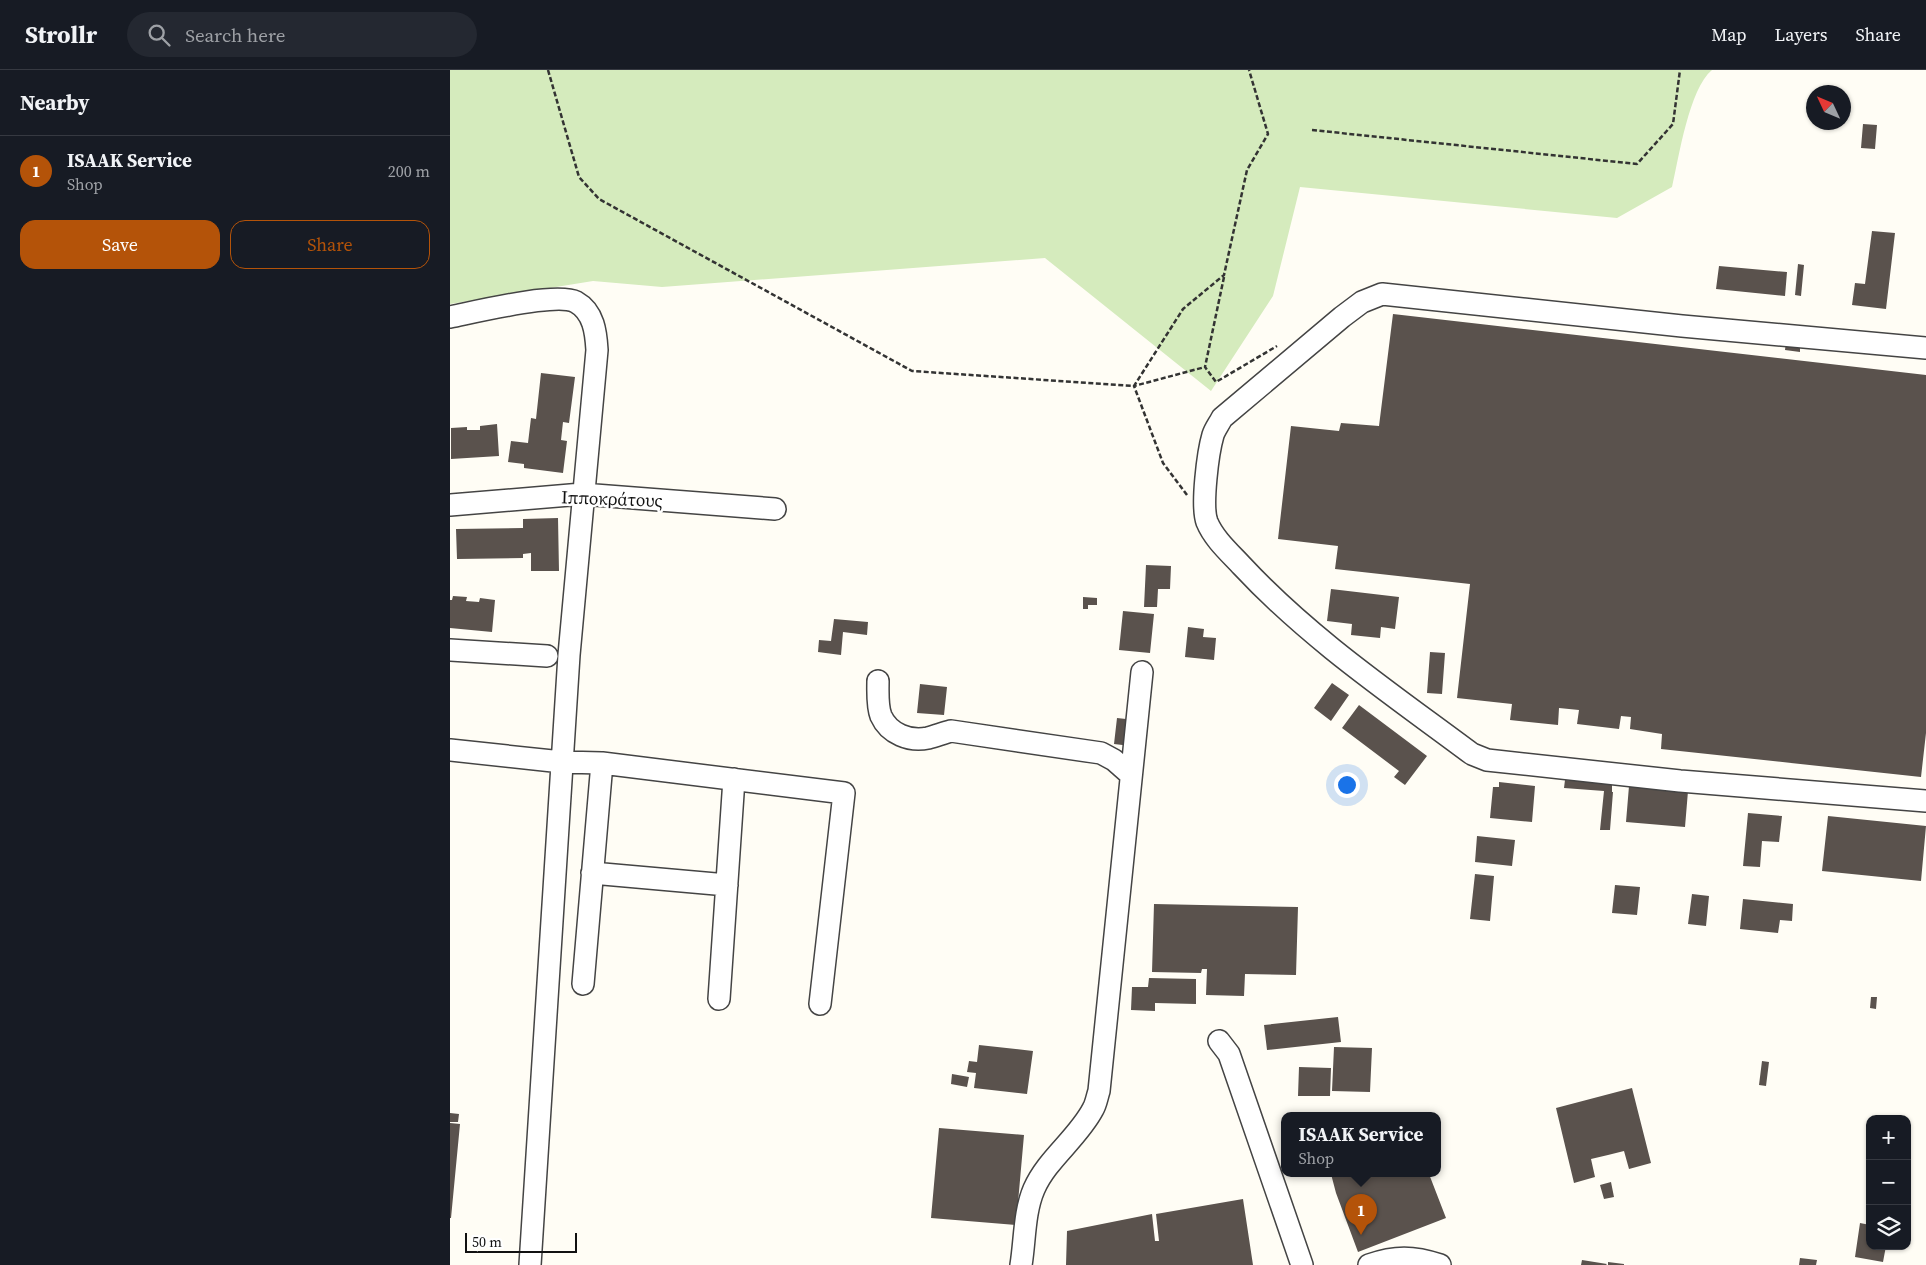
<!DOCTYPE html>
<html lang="en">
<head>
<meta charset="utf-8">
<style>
	:root { --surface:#171b24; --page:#242831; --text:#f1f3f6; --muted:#9ea1a6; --line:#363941; --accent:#b45309 }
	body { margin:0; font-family:"Source Serif 4",serif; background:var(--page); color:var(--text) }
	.controls { position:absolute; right:15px; bottom:15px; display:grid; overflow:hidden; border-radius:10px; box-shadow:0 1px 4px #0004 }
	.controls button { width:45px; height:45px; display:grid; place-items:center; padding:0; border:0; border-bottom:1px solid var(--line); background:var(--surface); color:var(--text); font:25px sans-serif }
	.compass { position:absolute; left:1356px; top:15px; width:45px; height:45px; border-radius:50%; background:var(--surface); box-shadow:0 1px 4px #0004; rotate:314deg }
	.scale { position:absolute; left:15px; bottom:12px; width:112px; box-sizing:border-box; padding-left:5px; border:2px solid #111; border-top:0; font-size:14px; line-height:18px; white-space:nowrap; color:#111; -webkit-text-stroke:4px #fff; paint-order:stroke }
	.you { position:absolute; left:896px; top:714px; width:18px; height:18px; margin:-12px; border:4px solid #fff; border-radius:50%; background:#1a73e8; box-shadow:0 0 0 8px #1a73e833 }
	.badge { display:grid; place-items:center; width:32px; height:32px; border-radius:50%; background:var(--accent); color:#fff; font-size:16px; font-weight:700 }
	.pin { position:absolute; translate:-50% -41px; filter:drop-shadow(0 1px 2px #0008) }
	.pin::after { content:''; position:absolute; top:26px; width:18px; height:15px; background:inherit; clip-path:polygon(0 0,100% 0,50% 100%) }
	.popup { position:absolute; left:831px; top:1042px; width:160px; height:65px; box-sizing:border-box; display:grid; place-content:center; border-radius:10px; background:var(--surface); filter:drop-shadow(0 1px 4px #0005); font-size:16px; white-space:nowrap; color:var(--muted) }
	.popup b { font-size:19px; color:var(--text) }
	.popup::after { content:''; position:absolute; left:50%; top:100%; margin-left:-10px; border:10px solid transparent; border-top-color:var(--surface) }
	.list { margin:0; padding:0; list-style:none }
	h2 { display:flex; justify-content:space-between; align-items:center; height:65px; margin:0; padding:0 20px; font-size:21px }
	h2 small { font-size:16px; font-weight:400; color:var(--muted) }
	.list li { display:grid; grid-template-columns:32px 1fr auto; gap:15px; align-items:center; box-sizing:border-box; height:70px; padding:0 20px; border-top:1px solid var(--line) }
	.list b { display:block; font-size:19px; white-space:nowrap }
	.list p { margin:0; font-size:16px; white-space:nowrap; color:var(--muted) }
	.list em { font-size:16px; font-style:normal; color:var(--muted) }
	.actions { display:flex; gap:10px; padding:15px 20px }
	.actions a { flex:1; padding:11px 0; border:1px solid var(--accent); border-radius:15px; text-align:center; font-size:18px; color:var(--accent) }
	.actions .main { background:var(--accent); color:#fff }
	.icon { flex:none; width:28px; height:28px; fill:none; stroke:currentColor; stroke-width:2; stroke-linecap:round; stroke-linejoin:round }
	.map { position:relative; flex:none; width:1476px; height:1195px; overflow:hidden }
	header { display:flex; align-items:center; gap:30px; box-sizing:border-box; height:70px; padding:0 25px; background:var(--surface); border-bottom:1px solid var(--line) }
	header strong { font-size:24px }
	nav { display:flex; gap:28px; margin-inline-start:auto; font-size:18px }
	.search { width:350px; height:45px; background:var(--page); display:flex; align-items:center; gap:12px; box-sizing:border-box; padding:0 18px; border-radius:28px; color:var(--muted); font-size:19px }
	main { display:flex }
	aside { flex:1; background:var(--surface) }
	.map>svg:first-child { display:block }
</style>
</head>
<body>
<header>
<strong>Strollr</strong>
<div class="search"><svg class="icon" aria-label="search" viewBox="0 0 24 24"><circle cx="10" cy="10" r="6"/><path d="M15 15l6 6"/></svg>Search here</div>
<nav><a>Map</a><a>Layers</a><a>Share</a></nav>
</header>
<main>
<aside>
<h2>Nearby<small></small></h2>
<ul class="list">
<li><span class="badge">1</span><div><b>ISAAK Service</b><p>Shop</p></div><em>200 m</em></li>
</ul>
<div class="actions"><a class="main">Save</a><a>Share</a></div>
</aside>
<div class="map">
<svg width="1476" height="1195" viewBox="0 0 1476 1195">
	<rect width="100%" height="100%" fill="#fffdf5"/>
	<!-- green -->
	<path fill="#d5ebbd" d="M0 0H1262C1239 19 1229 87 1222 117L1167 148 850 117 823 226 761 321 595 188 212 217 143 211 0 234Z"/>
	<!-- building -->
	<path fill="#5a524d" d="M1413 54 1427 55 1425 79 1411 78Z
		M1422 161 1445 163 1436 239 1402 235 1405 213 1415 214Z
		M1348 194 1354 195 1351 226 1345 225Z
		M1269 196 1337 202 1335 226 1266 219Z
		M943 244 1476 305V663L1471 707 1211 679 1212 664 1180 659 1181 647 1171 646 1169 659 1127 654 1129 640 1109 638 1108 655 1060 650 1062 634 1007 628 1020 514 885 499 888 476 828 469 841 356 889 361 891 353 929 356Z
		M1336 272 1350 274V282L1335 280Z
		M91 303 125 307 119 353 113 352 111 370 117 371 113 403 74 398V394L58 392 61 371 78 373 81 348 86 349Z
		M47 354 49 386 1 389V358L17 357V360H30V356Z
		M108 448 109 501H81V483L73 484V488L7 489 6 459 73 458V449Z
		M696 495 721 496 720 519H708L707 537H694Z
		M881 519 949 527 945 559 931 557 930 568 901 565 902 554 877 551Z
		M3 526 17 527 16 531 29 532 30 528 45 530 42 562 0 558V530H2Z
		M633 527 647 528V535H638V539H633Z
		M673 541 704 544 700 583 669 580Z
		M384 549 418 552 417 565 393 562 391 585 368 582 369 570 381 571Z
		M738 557 754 559 753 567 766 568 764 590 735 587Z
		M980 582 995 583 992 624 977 623Z
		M882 613 899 625 881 651 864 638Z
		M470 614 497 617 494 645 467 643Z
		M909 635 977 686 955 715 944 707 949 701 892 658Z
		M667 648 685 650 681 676 664 674Z
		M1115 710 1162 714V722H1163L1160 760H1150L1154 721 1114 718Z
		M1049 712 1085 716 1082 752 1040 748 1043 717H1049Z
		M1179 716 1238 721 1235 757 1176 752Z
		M1298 743 1332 746 1329 772 1312 771 1310 797 1293 796Z
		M1378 746 1476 756 1471 811 1372 801Z
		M1027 766 1065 770 1062 796 1025 792Z
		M1025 804 1044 806 1040 851 1020 849Z
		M1165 815 1190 817 1187 845 1162 843Z
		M1242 824 1259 826 1256 856 1238 854Z
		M1293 829 1343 834 1342 851 1330 850 1328 863 1290 859Z
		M704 834 848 837 846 905 795 904 794 926 756 925 757 899H752L751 903 702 902Z
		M699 908 746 909V934L705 933V941L681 940 682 917H698Z
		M1421 927H1427L1426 939 1420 938Z
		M888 947 891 972 817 980 814 955Z
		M529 975 583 981 577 1024 524 1018 526 1003 517 1002 519 991 527 992Z
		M884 977 922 978 920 1022 882 1021Z
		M1312 991 1319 992 1316 1016 1309 1015Z
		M849 997 881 998 880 1026H848Z
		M502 1004 519 1007 517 1017 501 1014Z
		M1182 1018 1201 1093 1179 1099 1174 1081 1158 1085 1141 1089 1145 1107 1124 1113 1106 1038Z
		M0 1043 9 1044 8 1052H0Z
		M0 1053 10 1054 1 1148H0Z
		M489 1058 574 1065 566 1155 481 1148Z
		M881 1104H979L996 1148 908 1182 886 1123Z
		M1161 1112 1164 1127 1154 1129 1150 1115Z
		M793 1129 803 1195H616L617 1161 702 1144 705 1171H709L706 1144Z
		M1410 1153 1420 1155V1176H1436L1433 1192 1405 1187Z
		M1350 1188 1367 1190 1366 1195H1349Z
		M1132 1190 1157 1194 1156 1195H1131Z
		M1158 1192 1174 1194V1195H1158Z"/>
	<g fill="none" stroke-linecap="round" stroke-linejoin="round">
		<!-- minor casing -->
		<g stroke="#444" stroke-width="24">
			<path id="minor" d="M0 247C25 242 106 222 126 232 144 242 146 263 147 280L119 585 80 1195
				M1476 278 1232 256 932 224 912 232 892 247 772 348C769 354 765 359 763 365 758 382 751 436 757 452 764 469 780 483 792 496 860 569 943 625 1022 684L1037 690 1230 711 1476 731
				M0 435 132 424 325 439
				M0 580 97 586
				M428 611C428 621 427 636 431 646 439 664 460 672 478 668 486 666 493 663 501 661L651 683 664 690 681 705
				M0 680 112 692 152 693 394 723 370 934
				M142 803 277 815
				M133 914 152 693
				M269 929 284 709
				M769 971 779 984 852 1195
				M571 1195C575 1171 574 1142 584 1119 597 1089 628 1068 643 1039 646 1034 647 1027 649 1021L692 602
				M919 1195C945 1186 963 1186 990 1195"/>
		</g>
		<!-- path -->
		<path stroke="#333" stroke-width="2.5" stroke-dasharray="5 2.5" stroke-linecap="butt" d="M98 0 129 107 149 129 462 301 684 316 733 239 774 205 797 100 818 64 799 0
			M862 60 1187 94 1223 54 1230 0
			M774 207 755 297 766 312 827 276
			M737 425 713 393 684 316 755 297"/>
		<!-- minor -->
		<use href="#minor" stroke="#fff" stroke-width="21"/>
	</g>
	<g text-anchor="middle" stroke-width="5" stroke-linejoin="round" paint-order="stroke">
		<!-- street labels -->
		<g font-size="18" fill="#111" stroke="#fff">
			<text transform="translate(162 429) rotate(2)" y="6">Ιπποκράτους</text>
		</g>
	</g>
</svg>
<div class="controls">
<button>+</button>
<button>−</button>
<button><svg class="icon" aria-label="layers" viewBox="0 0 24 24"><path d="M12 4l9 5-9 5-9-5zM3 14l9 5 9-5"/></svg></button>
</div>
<svg class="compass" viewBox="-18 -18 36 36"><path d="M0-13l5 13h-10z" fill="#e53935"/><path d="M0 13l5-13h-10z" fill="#9ea1a6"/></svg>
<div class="scale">50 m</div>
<div class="you"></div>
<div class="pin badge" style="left:911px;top:1165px">1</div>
<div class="popup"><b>ISAAK Service</b>Shop</div>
</div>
</main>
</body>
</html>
